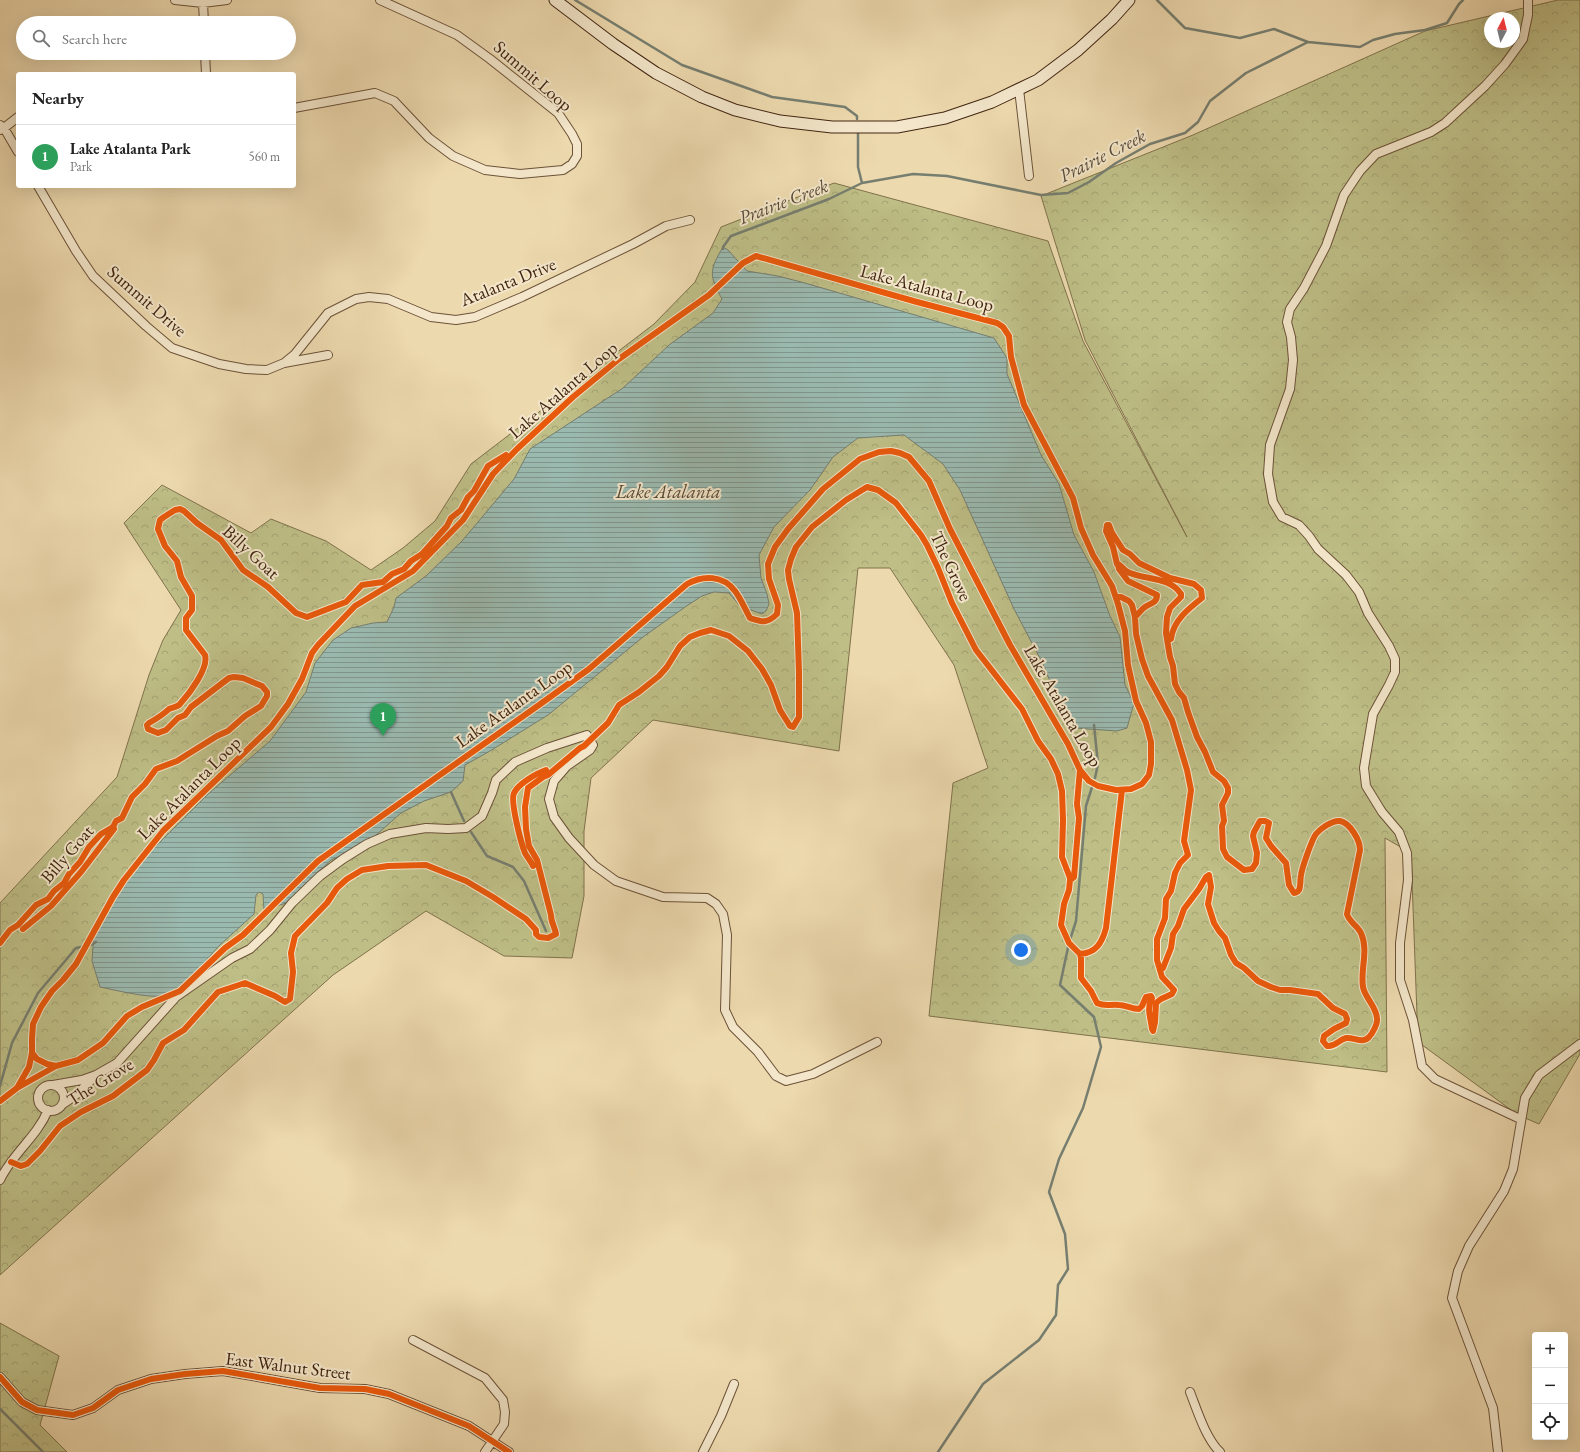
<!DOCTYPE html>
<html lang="en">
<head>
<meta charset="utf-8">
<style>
	:root { --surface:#fff; --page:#f2f2f2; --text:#222; --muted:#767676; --line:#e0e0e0; --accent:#8f2418 }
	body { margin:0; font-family:"EB Garamond",serif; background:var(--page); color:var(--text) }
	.controls { position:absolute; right:12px; bottom:12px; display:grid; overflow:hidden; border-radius:4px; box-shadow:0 4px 16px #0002 }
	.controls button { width:36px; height:36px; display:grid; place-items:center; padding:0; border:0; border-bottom:1px solid var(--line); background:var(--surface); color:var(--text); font:20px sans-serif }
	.compass { position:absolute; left:1484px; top:12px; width:36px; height:36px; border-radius:50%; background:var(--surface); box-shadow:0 4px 16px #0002; rotate:7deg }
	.you { position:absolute; left:1021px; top:950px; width:14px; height:14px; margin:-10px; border:3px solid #fff; border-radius:50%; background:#1a73e8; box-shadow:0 0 0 6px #1a73e833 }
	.badge { display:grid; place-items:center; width:26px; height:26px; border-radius:50%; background:var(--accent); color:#fff; font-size:13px; font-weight:700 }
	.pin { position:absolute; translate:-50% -33px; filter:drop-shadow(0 1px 2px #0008) }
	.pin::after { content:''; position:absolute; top:21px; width:14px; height:12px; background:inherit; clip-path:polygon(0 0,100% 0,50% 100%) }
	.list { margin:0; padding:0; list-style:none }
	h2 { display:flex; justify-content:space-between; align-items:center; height:52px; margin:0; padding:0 16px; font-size:17px }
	h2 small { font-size:13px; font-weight:400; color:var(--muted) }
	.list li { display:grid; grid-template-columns:26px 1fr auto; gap:12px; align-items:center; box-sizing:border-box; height:64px; padding:0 16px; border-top:1px solid var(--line) }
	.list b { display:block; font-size:15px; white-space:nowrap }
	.list p { margin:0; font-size:13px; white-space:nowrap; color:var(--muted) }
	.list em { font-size:13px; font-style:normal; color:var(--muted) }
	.icon { flex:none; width:22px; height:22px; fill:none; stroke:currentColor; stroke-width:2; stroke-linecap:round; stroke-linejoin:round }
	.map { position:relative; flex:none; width:1580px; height:1452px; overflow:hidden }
	.search { position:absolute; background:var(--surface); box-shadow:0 4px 16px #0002; left:16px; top:16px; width:280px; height:44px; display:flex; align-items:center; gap:10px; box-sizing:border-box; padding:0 14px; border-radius:22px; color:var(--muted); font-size:15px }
	.panel { position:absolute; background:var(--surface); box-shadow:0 4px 16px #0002; left:16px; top:72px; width:280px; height:116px; border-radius:4px }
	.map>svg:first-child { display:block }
</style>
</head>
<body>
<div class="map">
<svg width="1580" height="1452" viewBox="0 0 1580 1452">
	<defs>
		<pattern id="forest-crowns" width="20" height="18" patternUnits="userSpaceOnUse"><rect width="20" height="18" fill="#bebe86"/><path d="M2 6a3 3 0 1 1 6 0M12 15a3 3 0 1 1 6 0" fill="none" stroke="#a4a373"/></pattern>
		<pattern id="water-rules" width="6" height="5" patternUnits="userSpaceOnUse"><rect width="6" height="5" fill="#9ab9af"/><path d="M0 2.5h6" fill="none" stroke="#7f968d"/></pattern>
	</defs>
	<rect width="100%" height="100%" fill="#edd9ae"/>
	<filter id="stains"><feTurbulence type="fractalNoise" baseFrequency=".005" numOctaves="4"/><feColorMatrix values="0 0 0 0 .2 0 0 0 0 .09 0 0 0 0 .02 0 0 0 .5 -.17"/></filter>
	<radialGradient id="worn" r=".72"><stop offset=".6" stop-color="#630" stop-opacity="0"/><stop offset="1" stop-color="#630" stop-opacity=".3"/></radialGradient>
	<!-- forest -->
	<path fill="url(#forest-crowns)" stroke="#80724c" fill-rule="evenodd" d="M1558 0H1580V1054L1539 1124 1518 1115 1418 1042 1411 853 1385 838 1387 1072 929 1016 953 783 988 768 954 665 890 568H858L839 751 653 720 591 778 584 831V896L572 958 504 956 426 911 333 975 0 1275V903L117 777 149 675 163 640 181 610 124 523 162 485 251 533 271 519 326 541 371 570 403 548 435 521 471 464 654 324 695 282 721 227 834 183 1048 241 1083 341 1187 537 1085 340 1041 196 1193 135 1425 31ZM1490 18H1514V42H1490Z
		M0 1323 59 1356 40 1425 67 1452H0Z"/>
	<!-- water -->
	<path fill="url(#water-rules)" stroke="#767e70" d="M723 247 728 250 747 271 778 276 805 283 994 338 1007 358V374L1041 455 1059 484 1074 535 1094 572 1110 616 1120 637 1125 685 1134 703 1127 728 1117 731 1074 728 1060 706 1043 664 1014 609 960 490 943 464 904 435 858 438 833 457 810 490 774 527 759 555 761 578 767 594 769 604 766 611 762 614 740 606 729 593 714 592 702 596 688 605 643 637 548 715 490 751 465 765 463 781 451 792 424 801 401 813 366 844 331 860 286 903 264 910 263 894 259 892 256 895 254 914C243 924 231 935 220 945 203 962 185 992 161 996 147 998 115 990 100 987L92 961 94 934 123 887 150 852 208 794 270 741 306 692 315 663 333 640 351 628 373 623 387 622 394 607 396 598 426 576 462 541 514 479 530 449 623 388 669 345 713 313 722 299C709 275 709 271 723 247Z"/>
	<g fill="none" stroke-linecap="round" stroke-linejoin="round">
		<!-- stream -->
		<path stroke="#767e70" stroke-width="2.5" d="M575 0 682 65 772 97 845 107 857 116V119
			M1157 0 1185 28 1240 38 1274 29 1308 42
			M858 134V167L862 183
			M723 249V247L731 236 829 199 862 183 913 174 947 176 1041 195 1068 193 1089 182 1116 163 1150 144 1185 133 1198 122 1210 101 1246 73 1308 42 1360 47 1373 40 1395 34 1425 30 1447 23 1459 4 1463 0
			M1094 725 1098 764 1095 778
			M451 792 464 821
			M471 832 487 856 513 867 524 881 546 931
			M0 1086 12 1043 38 993 76 948 91 945 96 942
			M0 1409 43 1452
			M938 1452 983 1384 1039 1340 1056 1315 1058 1285 1068 1269 1065 1234 1049 1192 1059 1159 1083 1108 1101 1047 1094 1017 1060 985 1069 943 1076 921 1086 806 1092 787"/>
		<!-- street casing -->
		<g stroke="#6c5238" stroke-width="10">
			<path id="street" d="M175 0 203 3 227 0
				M203 3 204 23
				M205 53 206 74
				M1019 89 1029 176
				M294 108 375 93 394 101 429 138 453 156 485 170 520 174 563 170 572 164 577 156V144L572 134 558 113 490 59 457 35 380 0
				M0 125 4 128 18 152
				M0 130 4 128 18 117
				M38 186 76 251 93 276 146 326 172 348 219 364 246 369 267 370 284 363 328 355
				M284 363 295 354 328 313 356 299 369 297 388 299 431 317 456 320 475 317 522 297 633 244 666 226 690 220
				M53 1085 82 1080 96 1075 117 1063 176 997 232 958 250 949 270 930 292 903 320 876 343 859 367 844 390 834 426 828 448 829 466 828 482 816 492 793 496 780 515 762 547 748 587 735 593 745 590 750 567 766 554 781 549 799 554 817 569 838 594 865 616 881 663 897 707 898 716 904 723 914 727 935 725 1010 733 1027 758 1052 776 1076 786 1081 813 1074 877 1042
				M38 1098a13 13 0 1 1 26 0a13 13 0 1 1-26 0Z
				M63 1104C75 1097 86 1086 95 1076
				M1520 1119 1435 1079 1422 1066 1413 1020 1400 980V943L1408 880 1407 853 1399 832 1382 812 1366 786 1364 768 1373 714 1389 685 1395 672V659L1389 646 1368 613 1359 592 1346 575 1318 549 1309 536 1299 525 1282 517 1273 502 1268 474 1270 445 1290 389 1293 360 1291 337 1287 322 1290 309 1304 288 1326 246 1344 195 1360 171 1376 154 1431 132 1445 123 1485 86 1505 64 1523 39 1528 15V0
				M0 1180C12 1154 37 1137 48 1110
				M413 1340 485 1378 503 1400 505 1412 504 1424 485 1452
				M0 1377 22 1402 37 1410 73 1415 93 1408 118 1390 151 1379 185 1374 223 1371 320 1388 365 1389 389 1394 469 1426 509 1452
				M1190 1392C1197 1410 1206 1439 1220 1452
				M703 1452 721 1416 734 1384
				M1498 1452 1493 1408 1452 1298 1458 1271 1469 1246 1504 1191 1513 1169 1525 1098 1539 1075 1580 1044"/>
		</g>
		<!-- secondary casing -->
		<g stroke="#412511" stroke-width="13">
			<path id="secondary" d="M555 0 613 44 656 73 702 97 735 110 780 121 832 127H897L945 118 992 102 1038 80 1078 50 1112 19 1129 0"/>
		</g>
		<!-- street -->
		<use href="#street" stroke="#f3e6ca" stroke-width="8"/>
		<!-- secondary -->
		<use href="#secondary" stroke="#f3e6ca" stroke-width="11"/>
		<!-- cycleway casing -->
		<g stroke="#f3e6ca" stroke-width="8">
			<path id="cycleway" d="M1117 564 1113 547 1106 531 1107 525H1109L1112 533 1123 550 1130 554 1139 563 1170 578 1194 584 1201 590 1202 598C1188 609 1173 621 1171 639
				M1135 617C1138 614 1142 609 1145 607 1151 603 1157 603 1157 595L1128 581 1119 569 1118 564C1122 566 1125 572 1130 573 1147 580 1170 577 1181 594V597L1170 608 1167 617 1166 633 1170 657 1173 666 1175 684 1179 692 1184 698 1188 712 1197 737 1205 752 1213 772 1224 781 1228 788V793L1222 805 1224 821 1222 826 1223 849 1227 857 1244 870 1252 869 1256 863 1257 853 1253 836 1254 832 1260 821H1265L1269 823 1266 838 1271 846 1286 863 1289 885 1294 893C1297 892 1297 893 1299 890 1301 886 1300 879 1301 875 1302 868 1312 839 1316 834 1320 829 1332 820 1340 821 1350 823 1360 840 1360 850L1347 914C1349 922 1357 925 1361 933 1369 951 1360 969 1363 987 1365 998 1376 1006 1377 1018 1378 1023 1373 1033 1369 1037 1363 1044 1354 1037 1346 1038 1338 1040 1336 1047 1327 1046L1323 1041 1324 1036 1334 1029 1346 1023 1347 1019 1345 1014 1333 1008 1318 994 1290 990H1280L1271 987 1258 981 1244 968 1236 963 1231 955 1225 938 1219 931 1214 923 1208 904 1211 887 1209 875 1206 877 1199 889 1184 909 1178 926 1173 934 1171 948 1163 968 1161 969
				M533 866C531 861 527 857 525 853 521 843 510 801 514 793 518 784 537 773 546 770
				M1070 880 1069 890 1064 904 1061 925 1069 943 1080 954 1081 958V978L1091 991 1097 1003C1105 1007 1110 1004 1119 1005 1126 1005 1131 1009 1139 1009L1142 1006 1146 997 1151 996 1152 998C1146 1009 1151 1018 1152 1029L1153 1031 1155 1022 1156 1003 1161 999 1172 994 1174 990 1162 977 1157 960V939L1165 918 1166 899 1171 891 1175 873 1180 863 1188 855 1184 841 1191 790 1187 770 1172 720 1148 676 1142 659 1136 634 1135 617 1132 605 1129 601 1121 597H1116
				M23 929 51 906 81 872 114 829
				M0 943 10 930 18 925 36 905 48 899 54 891 64 883 69 874 80 862 89 847 101 834 113 827 116 821 122 818 132 797 145 784 156 769 177 761 217 736 228 731 245 716 261 706 267 696V692L262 686 243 678 234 677 229 678 191 707 185 715 178 718 166 730 158 733 148 729 147 725 149 723C156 719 163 715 169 709 173 707 178 707 180 704 189 694 209 668 205 655L186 630V618L192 610V596L181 577 177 561 165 546 158 529 160 520 164 517 175 510 180 509 184 511 197 523 221 540 243 570 268 587 296 613 307 617 346 602 362 585 383 582 392 574 404 569 411 561 422 554 447 526 451 518 461 510 468 497 474 491 488 466 506 455
				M1080 954C1096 953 1102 943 1106 928L1122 790
				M17 1088 29 1067 32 1053V1039L33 1024 41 1007 52 991 63 980 76 964 113 897 124 880 163 831 271 727 288 704 302 679 312 653 318 645 355 606 413 571 463 520 493 474 517 449 573 397 619 359 709 295 743 263 756 256 917 302 997 323 1003 327 1009 336 1011 357 1024 405 1073 498 1081 528 1093 555 1112 586 1118 604 1125 631 1128 665 1136 701 1146 723 1151 742V764L1149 775 1142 784 1131 789 1116 790 1098 786 1089 781 1080 770 1068 744 1010 645 950 529 929 481 909 457 900 453 891 451 879 452 860 459 823 489 788 529 775 547 768 564 769 579 778 605 777 614C767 624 762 622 750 618 745 609 741 599 735 591 723 575 703 575 687 584L589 669 539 705 318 861 243 935 225 948 180 991 142 1007 127 1016 103 1043 78 1060 56 1066 47 1064 37 1059 32 1053
				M0 1101 17 1088 56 1066
				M11 1162 21 1166 27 1164 40 1151 60 1126 81 1112 113 1096 147 1070 154 1060 163 1043 184 1030 218 992 245 983 275 996 285 1002 290 999 293 972 291 953 295 936 327 903 337 888 347 879 362 870 388 866 426 865 466 881 493 897 526 919 536 930V934L539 937 548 938 556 934C555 927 551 923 551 915L537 860 529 846 526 829 525 807 528 788 543 777 548 775 580 748 584 746 608 723 619 705 639 692 659 676 667 667 680 646 690 637 700 633 711 630 729 636 748 651 762 669 771 685 780 710 790 726 793 727 799 717V672L797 613 789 579 788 570 791 559 796 547 812 527 846 500 867 487 878 490 896 503 921 535 927 545 938 568 952 603 976 650 1022 709 1038 741 1051 759 1058 774 1062 791 1063 820 1062 857 1070 878V880L1074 877 1079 818 1077 804 1080 770
				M0 1377 22 1402 37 1410 73 1415 93 1408 118 1390 151 1379 185 1374 223 1371 320 1388 365 1389 389 1394 469 1426 509 1452"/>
		</g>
		<!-- cycleway -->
		<use href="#cycleway" stroke="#e8590c" stroke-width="6"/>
	</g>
	<g text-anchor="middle" stroke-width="4" stroke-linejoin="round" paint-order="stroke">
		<!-- street labels -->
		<g font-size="18" fill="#412511" stroke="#f3e6ca">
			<text transform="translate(533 76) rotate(41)" y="6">Summit Loop</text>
			<text transform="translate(508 282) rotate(-22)" y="6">Atalanta Drive</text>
			<text transform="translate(927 288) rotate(15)" y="6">Lake Atalanta Loop</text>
			<text transform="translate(147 301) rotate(41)" y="6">Summit Drive</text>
			<text transform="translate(563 390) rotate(-41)" y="6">Lake Atalanta Loop</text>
			<text transform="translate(251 552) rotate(43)" y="6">Billy Goat</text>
			<text transform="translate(951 566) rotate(65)" y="6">The Grove</text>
			<text transform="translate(514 704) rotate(-35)" y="6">Lake Atalanta Loop</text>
			<text transform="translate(1063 706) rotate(60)" y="6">Lake Atalanta Loop</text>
			<text transform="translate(189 788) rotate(-45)" y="6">Lake Atalanta Loop</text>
			<text transform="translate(67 854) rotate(-49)" y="6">Billy Goat</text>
			<text transform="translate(100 1082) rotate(-32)" y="6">The Grove</text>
			<text transform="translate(288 1366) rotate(7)" y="6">East Walnut Street</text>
		</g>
		<!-- water labels -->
		<g font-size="19" font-style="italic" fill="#574a38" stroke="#f3e6ca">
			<text transform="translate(1102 155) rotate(-27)" y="7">Prairie Creek</text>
			<text transform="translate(783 201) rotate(-21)" y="7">Prairie Creek</text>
			<text x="668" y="498">Lake Atalanta</text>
		</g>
	</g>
	<rect width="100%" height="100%" filter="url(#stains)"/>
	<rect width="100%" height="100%" fill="url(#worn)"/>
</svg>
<div class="controls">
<button>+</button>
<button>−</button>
<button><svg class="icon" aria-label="locate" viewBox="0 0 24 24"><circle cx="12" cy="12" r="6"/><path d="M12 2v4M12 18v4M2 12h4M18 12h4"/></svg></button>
</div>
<svg class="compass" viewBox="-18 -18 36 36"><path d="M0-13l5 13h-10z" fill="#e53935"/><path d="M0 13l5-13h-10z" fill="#767676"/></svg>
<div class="you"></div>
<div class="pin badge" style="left:383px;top:736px;background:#2e9e5b">1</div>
<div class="search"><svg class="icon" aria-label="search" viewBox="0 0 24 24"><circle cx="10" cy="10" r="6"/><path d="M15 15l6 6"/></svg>Search here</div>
<section class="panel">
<h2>Nearby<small></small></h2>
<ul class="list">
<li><span class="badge" style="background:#2e9e5b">1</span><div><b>Lake Atalanta Park</b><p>Park</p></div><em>560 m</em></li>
</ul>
</section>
</div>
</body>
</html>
